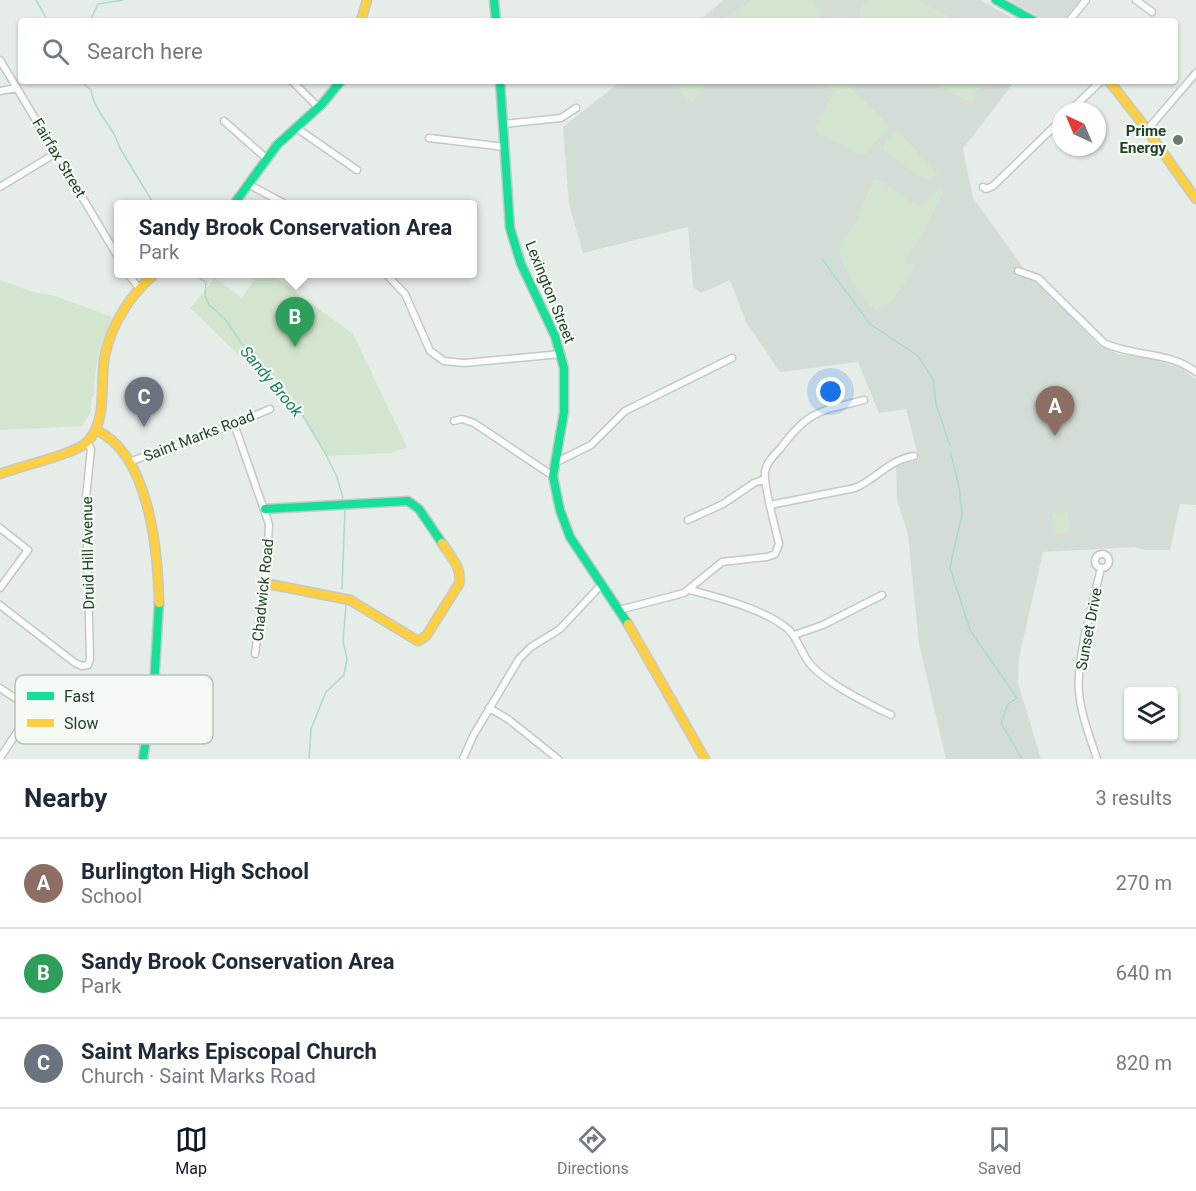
<!DOCTYPE html>
<html lang="en">
<head>
<meta charset="utf-8">
<style>
	:root { --surface:#fff; --page:#f6f6f7; --text:#1f2937; --muted:#747a83; --line:#e0e1e3; --accent:#111827 }
	body { margin:0; font-family:Roboto,sans-serif; background:var(--page); color:var(--text) }
	.controls { position:absolute; right:18px; bottom:18px; display:grid; overflow:hidden; border-radius:6px; box-shadow:0 2px 4px #0004 }
	.controls button { width:54px; height:54px; display:grid; place-items:center; padding:0; border:0; border-bottom:2px solid var(--line); background:var(--surface); color:var(--text); font:30px sans-serif }
	.compass { position:absolute; left:1052px; top:102px; width:54px; height:54px; border-radius:50%; background:var(--surface); box-shadow:0 2px 4px #0004; rotate:316deg }
	.you { position:absolute; left:831px; top:392px; width:21px; height:21px; margin:-15px; border:4px solid #fff; border-radius:50%; background:#1a73e8; box-shadow:0 0 0 9px #1a73e833 }
	.badge { display:grid; place-items:center; width:39px; height:39px; border-radius:50%; background:var(--accent); color:#fff; font-size:20px; font-weight:700 }
	.pin { position:absolute; translate:-50% -50px; filter:drop-shadow(0 2px 3px #0008) }
	.pin::after { content:''; position:absolute; top:32px; width:21px; height:18px; background:inherit; clip-path:polygon(0 0,100% 0,50% 100%) }
	.popup { position:absolute; left:114px; top:200px; width:363px; height:78px; box-sizing:border-box; display:grid; place-content:center; border-radius:6px; background:var(--surface); filter:drop-shadow(0 2px 4px #0005); font-size:20px; white-space:nowrap; color:var(--muted) }
	.popup b { font-size:22px; color:var(--text) }
	.popup::after { content:''; position:absolute; left:50%; top:100%; margin-left:-12px; border:12px solid transparent; border-top-color:var(--surface) }
	.list { margin:0; padding:0; list-style:none }
	h2 { display:flex; justify-content:space-between; align-items:center; height:78px; margin:0; padding:0 24px; font-size:26px }
	h2 small { font-size:20px; font-weight:400; color:var(--muted) }
	.list li { display:grid; grid-template-columns:39px 1fr auto; gap:18px; align-items:center; box-sizing:border-box; height:90px; padding:0 24px; border-top:2px solid var(--line) }
	.list b { display:block; font-size:22px; white-space:nowrap }
	.list p { margin:0; font-size:20px; white-space:nowrap; color:var(--muted) }
	.list em { font-size:20px; font-style:normal; color:var(--muted) }
	.icon { flex:none; width:33px; height:33px; fill:none; stroke:currentColor; stroke-width:2; stroke-linecap:round; stroke-linejoin:round }
	.map { position:relative; flex:none; width:1196px; height:759px; overflow:hidden }
	.search { position:absolute; background:var(--surface); box-shadow:0 2px 4px #0004; left:18px; right:18px; top:18px; height:66px; display:flex; align-items:center; gap:15px; box-sizing:border-box; padding:0 21px; border-radius:6px; color:var(--muted); font-size:22px }
	.sheet { height:348px; background:var(--surface) }
	nav { display:flex; justify-content:space-around; align-items:center; box-sizing:border-box; height:84px; border-top:2px solid var(--line); background:var(--surface); font-size:16px; color:var(--muted) }
	nav a { display:grid; justify-items:center; gap:3px }
	nav .on { color:var(--accent) }
	.map>svg:first-child { display:block }
</style>
</head>
<body>
<div class="map">
<svg width="1196" height="759" viewBox="0 0 1196 759">
	<rect width="100%" height="100%" fill="#e6ece7"/>
	<!-- built -->
	<path fill="#d4ddd5" d="M724 0H980L1018 21H698Z
		M1009 0H1080L1063 21H1046Z
		M621 81H1015L963 149 973 198 1025 270 1034 277 1098 345 1118 354 1152 359 1183 369 1196 380V505L1180 504 1170 550H1144L1135 547 1043 552 1019 658 1018 683 1041 759H946L919 644 908 534 897 500 896 467 919 459 906 409 879 413 858 362 780 372 746 322 730 280 701 293 693 287 688 227 583 253 569 204 563 127Z"/>
	<!-- green -->
	<path fill="#d3e5cf" d="M752 0H811L819 9 822 21H713L735 12Z
		M867 0H917L958 21H858L860 10Z
		M678 81H707L693 103 682 94Z
		M815 81H843L889 126 866 153 859 154 817 132 816 125 835 91Z
		M929 81H990L981 89 970 93 976 97 972 103Z
		M894 131 900 133 938 175 925 179 885 151 883 147Z
		M876 179 918 206 923 204 939 189 944 191 922 234 905 260 907 264 915 263C907 281 895 301 877 310 865 304 845 271 841 257 839 251 840 244 842 238L846 237 857 221 872 181Z
		M253 274H271L353 334 407 447 391 453 327 456 292 398 244 360 190 308 215 278 242 298 256 277Z
		M0 280 33 292 55 296 112 317C101 345 94 365 94 396L91 397 90 413 82 426 0 430Z
		M1067 511 1071 531 1056 534 1052 514Z"/>
	<g fill="none" stroke-linecap="round" stroke-linejoin="round">
		<!-- stream -->
		<path stroke="#a6ddc9" stroke-width="1.5" d="M36 0 48 21
			M92 21 91 19 98 4 123 0
			M80 81 91 90C93 105 104 118 112 131 116 136 117 142 120 148 131 167 143 186 154 204
			M822 259 870 324 918 356 933 379 936 404 950 446
			M193 274 206 282 205 296 209 305 225 319 251 357 276 387 297 406 325 453 337 477 343 498
			M951 453 959 487 962 514 950 568 970 630 1017 698 1008 704 1001 723 1022 759
			M342 589 345 509
			M309 759 311 729 326 692 344 675 347 659 343 641 346 605"/>
		<!-- street casing -->
		<g stroke="#c3c9c4" stroke-width="9">
			<path id="street" d="M1136 0 1152 12
				M1069 21 1086 0
				M0 60 118 257
				M292 81 318 107
				M0 91 17 88
				M1070 111 1101 81
				M224 121 266 158
				M503 124 561 118 576 108
				M295 127 357 170
				M1147 130 1196 73
				M429 138 505 147
				M248 184 285 204
				M0 187 56 153
				M983 187 986 189 993 186 1061 120
				M1018 271 1038 278 1104 343C1134 357 1169 351 1196 372
				M128 274 139 288
				M386 274 405 294 430 351 444 361 464 363 561 354
				M454 421 462 419 474 423 553 476
				M234 424 269 524 267 563 255 654
				M129 462 234 424 270 409
				M555 463 591 445 625 411 732 358
				M770 505 855 488C878 478 887 461 914 456
				M688 520 723 504 754 483 765 479
				M0 528 28 550 0 588
				M1095 561a7 7 0 1 1 14 0a7 7 0 1 1-14 0Z
				M690 590C720 598 764 609 788 629 798 638 801 653 810 664 827 684 867 703 891 715
				M0 605 75 663 82 666 88 665 90 659 86 497 91 449 87 442
				M619 610 684 593 722 562 767 557 775 554 779 544C776 530 763 484 765 472 766 463 774 455 780 449 809 410 820 411 864 400
				M794 635 823 625 882 595
				M0 688 21 702 36 709 148 722
				M489 708 508 719 558 759
				M0 758 33 708
				M463 759 473 736 519 659 531 647 560 629 602 584
				M1097 759C1090 737 1081 715 1079 692 1076 658 1093 603 1101 568"/>
		</g>
		<!-- fast casing -->
		<g stroke="#c2cac4" stroke-width="11">
			<path id="fast" d="M494 0 496 21
				M996 0 1034 21
				M500 81 510 228 521 264 555 336 564 368V412L553 476 560 510 570 537 628 624
				M234 204 277 145 322 104 341 81
				M265 509 408 501 419 509 442 543
				M143 759 154 686 159 603"/>
		</g>
		<!-- slow casing -->
		<g stroke="#c2cac4" stroke-width="11">
			<path id="slow" d="M361 21 367 0
				M1109 81 1139 119 1196 199
				M96 430C150 454 158 553 159 603
				M0 474C20 466 72 455 86 443 109 421 99 383 105 355 112 323 130 296 154 274
				M264 583 350 600 418 641 426 636 459 584C463 568 450 556 442 543
				M628 624 705 759"/>
		</g>
		<!-- street -->
		<use href="#street" stroke="#fbfcfb" stroke-width="6"/>
		<!-- fast -->
		<use href="#fast" stroke="#16e098" stroke-width="8"/>
		<!-- slow -->
		<use href="#slow" stroke="#ffcf43" stroke-width="8"/>
	</g>
	<!-- markers -->
	<circle fill="#677d6c" stroke="#f5faf5" stroke-width="2" cx="1178" cy="140" r="6"/>
	<g text-anchor="middle" stroke-width="4.5" stroke-linejoin="round" paint-order="stroke">
		<!-- poi labels -->
		<g font-size="15" font-weight="bold" fill="#224129" stroke="#f5faf5" text-anchor="end">
			<text x="1166" y="136">Prime<tspan x="1166" dy="17">Energy</tspan></text>
		</g>
		<!-- street labels -->
		<g font-size="15" fill="#224129" stroke="#f5faf5">
			<text transform="translate(59 158) rotate(59)" y="5">Fairfax Street</text>
			<text transform="translate(550 292) rotate(68)" y="5">Lexington Street</text>
			<text transform="translate(199 436) rotate(-21)" y="5">Saint Marks Road</text>
			<text transform="translate(88 553) rotate(-91)" y="5">Druid Hill Avenue</text>
			<text transform="translate(263 590) rotate(-84)" y="5">Chadwick Road</text>
			<text transform="translate(1089 629) rotate(-79)" y="5">Sunset Drive</text>
		</g>
		<!-- water labels -->
		<g font-size="16" font-style="italic" fill="#18815e" stroke="#f5faf5">
			<text transform="translate(272 381) rotate(50)" y="6">Sandy Brook</text>
		</g>
	</g>
	<!-- legend -->
	<rect x="15" y="675" width="198" height="69" rx="9" fill="#f5faf5" stroke="#b6c2b8" stroke-width="1.5"/>
	<rect x="27" y="692" width="27" height="8" fill="#16e098"/>
	<rect x="27" y="719" width="27" height="8" fill="#ffcf43"/>
	<g font-size="16" fill="#224129">
		<text x="64" y="702">Fast</text>
		<text x="64" y="729">Slow</text>
	</g>
</svg>
<div class="controls">
<button><svg class="icon" aria-label="layers" viewBox="0 0 24 24"><path d="M12 4l9 5-9 5-9-5zM3 14l9 5 9-5"/></svg></button>
</div>
<svg class="compass" viewBox="-18 -18 36 36"><path d="M0-13l5 13h-10z" fill="#e53935"/><path d="M0 13l5-13h-10z" fill="#747a83"/></svg>
<div class="you"></div>
<div class="pin badge" style="left:1055px;top:436px;background:#8d6e63">A</div>
<div class="pin badge" style="left:295px;top:347px;background:#2e9e5b">B</div>
<div class="popup"><b>Sandy Brook Conservation Area</b>Park</div>
<div class="pin badge" style="left:144px;top:427px;background:#6b7280">C</div>
<div class="search"><svg class="icon" aria-label="search" viewBox="0 0 24 24"><circle cx="10" cy="10" r="6"/><path d="M15 15l6 6"/></svg>Search here</div>
</div>
<section class="sheet">
<h2>Nearby<small>3 results</small></h2>
<ul class="list">
<li><span class="badge" style="background:#8d6e63">A</span><div><b>Burlington High School</b><p>School</p></div><em>270 m</em></li>
<li><span class="badge" style="background:#2e9e5b">B</span><div><b>Sandy Brook Conservation Area</b><p>Park</p></div><em>640 m</em></li>
<li><span class="badge" style="background:#6b7280">C</span><div><b>Saint Marks Episcopal Church</b><p>Church · Saint Marks Road</p></div><em>820 m</em></li>
</ul>
</section>
<nav>
<a class="on"><svg class="icon" aria-label="map" viewBox="0 0 24 24"><path d="M3 6l6-2 6 2 6-2v14l-6 2-6-2-6 2zM9 4v14M15 6v14"/></svg>Map</a>
<a><svg class="icon" aria-label="directions" viewBox="0 0 24 24"><path d="M12 3l9 9-9 9-9-9zM9 14v-3h6M13 9l2 2-2 2"/></svg>Directions</a>
<a><svg class="icon" aria-label="saved" viewBox="0 0 24 24"><path d="M7 4h10v16l-5-4-5 4z"/></svg>Saved</a>
</nav>
</body>
</html>
